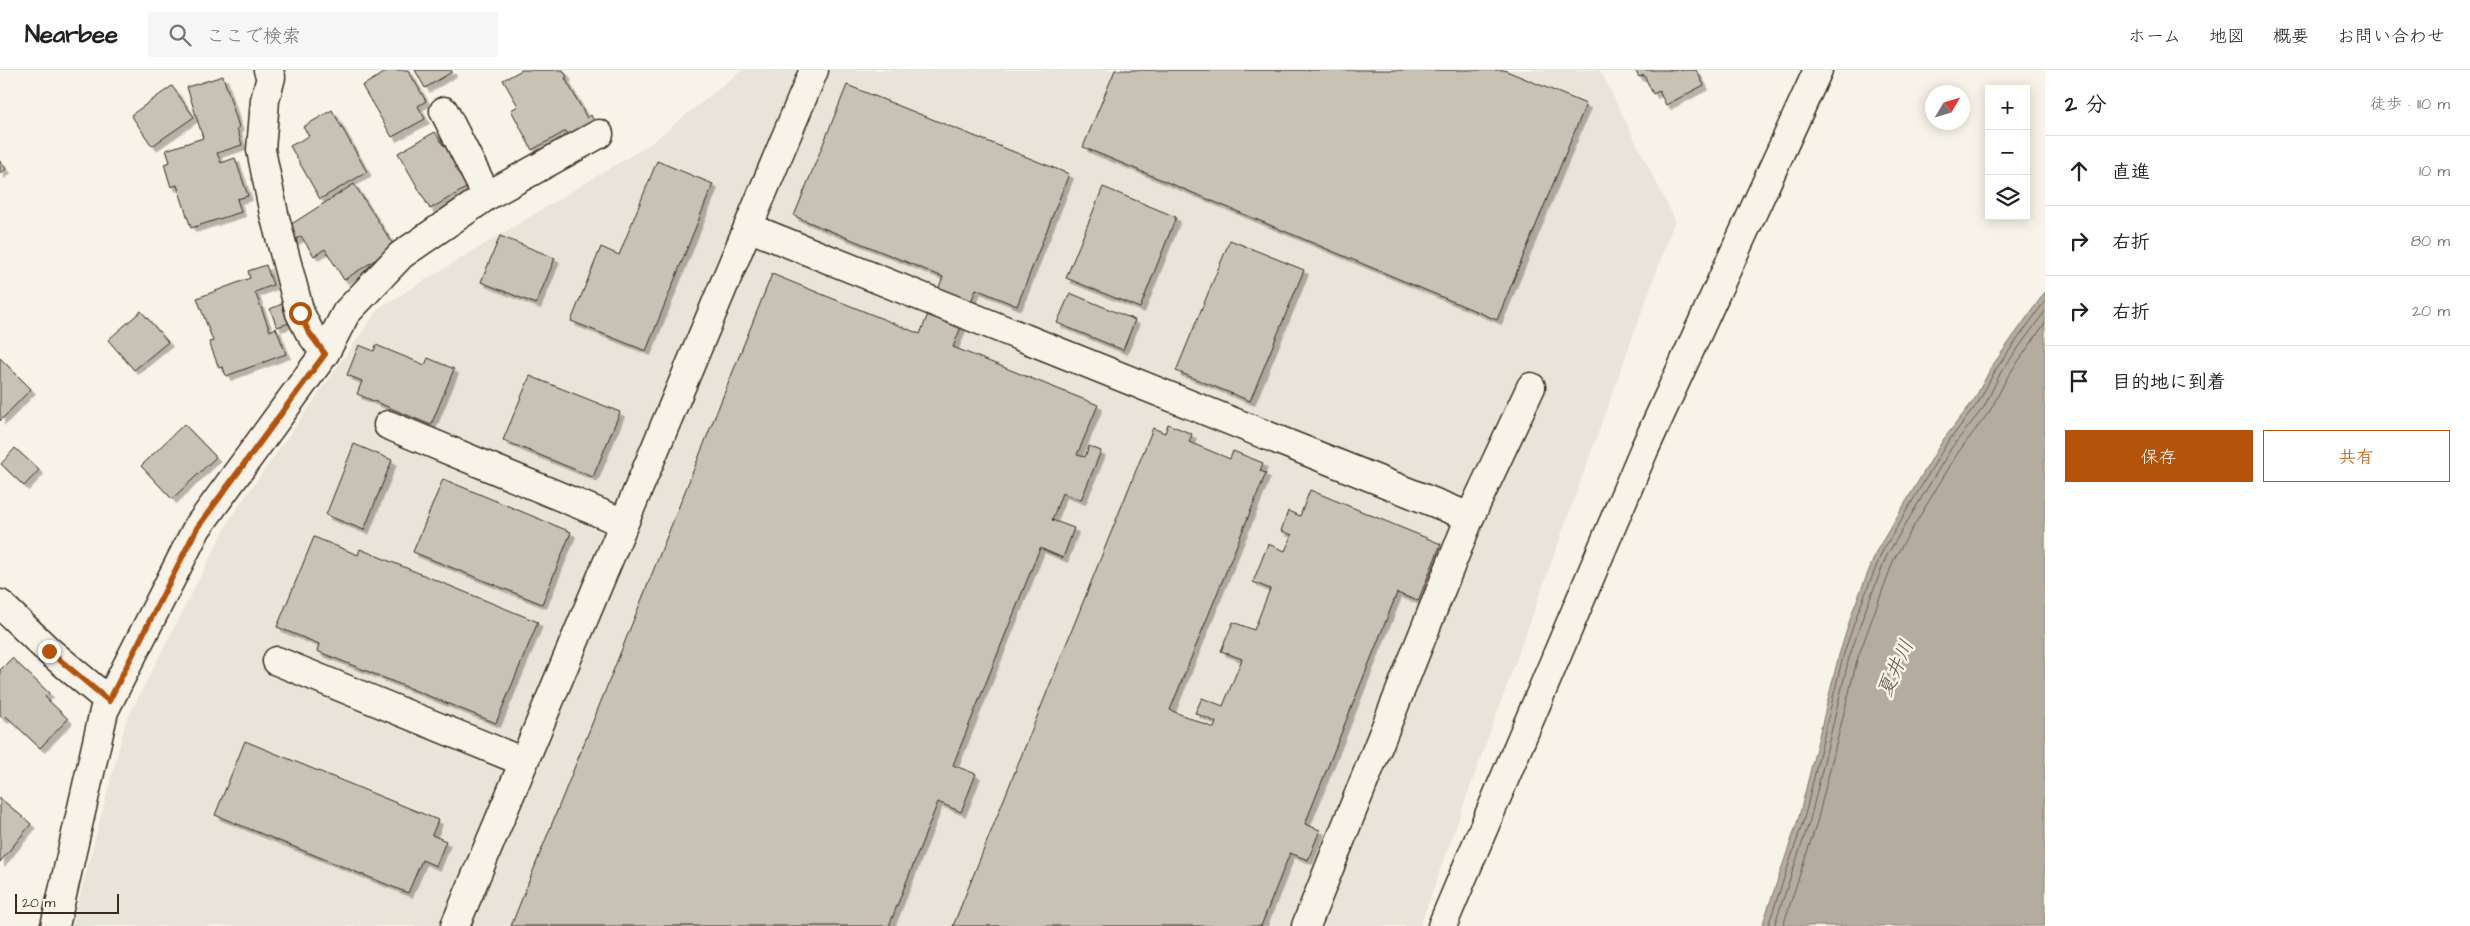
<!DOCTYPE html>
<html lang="ja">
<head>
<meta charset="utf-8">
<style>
	:root { --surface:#fff; --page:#f6f6f6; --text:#202124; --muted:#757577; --line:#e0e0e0; --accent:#b45309 }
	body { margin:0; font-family:"Architects Daughter","Klee One",sans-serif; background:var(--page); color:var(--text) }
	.controls { position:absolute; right:15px; top:15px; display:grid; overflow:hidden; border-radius:0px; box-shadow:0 2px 12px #0003 }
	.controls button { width:45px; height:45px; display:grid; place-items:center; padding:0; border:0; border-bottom:1px solid var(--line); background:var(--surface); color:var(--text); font:25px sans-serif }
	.compass { position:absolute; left:1925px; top:15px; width:45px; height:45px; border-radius:50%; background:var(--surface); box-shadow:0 2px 12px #0003; rotate:52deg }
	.scale { position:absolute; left:15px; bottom:12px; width:104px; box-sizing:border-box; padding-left:5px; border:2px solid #3b2a1e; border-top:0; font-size:14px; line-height:18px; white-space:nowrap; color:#3b2a1e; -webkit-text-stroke:4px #f7f3e8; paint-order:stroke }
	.stop { position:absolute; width:15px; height:15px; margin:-11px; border:4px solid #b45309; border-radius:50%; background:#fff }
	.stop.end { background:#b45309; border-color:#fff; box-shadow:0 1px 5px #0008 }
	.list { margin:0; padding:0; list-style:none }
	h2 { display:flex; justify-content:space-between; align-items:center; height:65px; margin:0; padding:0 20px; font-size:21px }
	h2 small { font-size:16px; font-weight:400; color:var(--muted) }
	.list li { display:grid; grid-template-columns:32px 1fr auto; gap:15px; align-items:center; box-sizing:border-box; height:70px; padding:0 20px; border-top:1px solid var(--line) }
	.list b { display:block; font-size:19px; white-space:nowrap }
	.list em { font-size:16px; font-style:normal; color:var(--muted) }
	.actions { display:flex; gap:10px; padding:15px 20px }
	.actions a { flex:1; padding:11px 0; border:1px solid var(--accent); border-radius:0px; text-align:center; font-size:18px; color:var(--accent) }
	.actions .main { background:var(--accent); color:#fff }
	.icon { flex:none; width:28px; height:28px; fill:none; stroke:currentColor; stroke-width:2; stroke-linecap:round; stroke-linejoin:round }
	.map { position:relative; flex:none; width:2045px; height:856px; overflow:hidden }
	header { display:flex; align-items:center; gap:30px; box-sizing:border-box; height:70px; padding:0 25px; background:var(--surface); border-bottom:1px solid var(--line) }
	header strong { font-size:24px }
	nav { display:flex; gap:28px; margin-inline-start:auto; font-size:18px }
	.search { width:350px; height:45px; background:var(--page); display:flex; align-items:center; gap:12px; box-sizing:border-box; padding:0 18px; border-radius:0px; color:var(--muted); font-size:19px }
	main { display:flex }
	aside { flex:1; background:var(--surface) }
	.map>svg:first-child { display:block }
</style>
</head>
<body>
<header>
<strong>Nearbee</strong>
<div class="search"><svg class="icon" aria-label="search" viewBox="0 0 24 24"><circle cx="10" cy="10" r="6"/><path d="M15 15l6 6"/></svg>ここで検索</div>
<nav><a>ホーム</a><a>地図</a><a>概要</a><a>お問い合わせ</a></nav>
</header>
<main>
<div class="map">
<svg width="2045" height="856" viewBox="0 0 2045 856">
	<defs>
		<filter id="shadow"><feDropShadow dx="4.5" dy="4.5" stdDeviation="0" flood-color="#0004"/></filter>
	</defs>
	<rect width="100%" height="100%" fill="#f7f3e8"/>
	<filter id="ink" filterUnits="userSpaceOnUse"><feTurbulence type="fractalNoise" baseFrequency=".02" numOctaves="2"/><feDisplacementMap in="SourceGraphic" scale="10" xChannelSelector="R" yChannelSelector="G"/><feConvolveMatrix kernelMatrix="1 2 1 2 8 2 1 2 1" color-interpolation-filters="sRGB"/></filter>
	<g filter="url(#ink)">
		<!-- built -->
		<path fill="#e9e4d9" d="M742 0H1600L1675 150 1420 856H72L126 651 231 447 379 238 650 74Z"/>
		<!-- water -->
		<path fill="#b4aca0" stroke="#84786c" d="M2045 222V856H1762L1799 747 1839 585 1853 540 1877 480 1943 370 1974 330 1992 296Z"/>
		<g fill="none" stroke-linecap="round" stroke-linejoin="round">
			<!-- shore -->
			<path stroke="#6b5e52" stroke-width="1" d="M1768 856 1804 749 1843 586 1858 542 1882 482 1947 373 1978 333 1996 299 2045 231
				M1774 856 1810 750 1849 588 1864 544 1887 485 1952 377 1984 337 2001 302 2045 241
				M1783 856 1817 752 1857 590 1894 489 1959 381 1990 341 2008 306 2045 253"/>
		</g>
		<!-- building -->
		<path fill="#c8c1b6" stroke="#3b2a1e" filter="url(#shadow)" d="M389 0H408L426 31 418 36 425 49 392 67 362 16Z
			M415 0H451L452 2 425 18Z
			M522 0H563L567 7 565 8 587 48 591 45 596 55 571 70 566 61 532 80 511 40 518 36 503 10Z
			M1115 0H1504L1586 34 1497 250 1083 77Z
			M1635 0H1696L1704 15 1666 35 1659 21 1653 24 1644 5 1639 7Z
			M223 6 239 57 237 58 242 75 217 83 221 93 235 88 248 126 237 129 241 142 191 158 177 115 171 117 164 94 170 92 166 80 203 68 187 17Z
			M847 15 1069 104 1017 236 976 219 953 277 1098 335 1077 385 1085 387 1089 376 1101 381 1081 430 1062 423 1052 450 1074 458 1063 488 1040 478 953 695 976 704 961 742 938 732 889 856H511L772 204 920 264 943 207 794 146Z
			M172 16 194 47 152 76 131 45Z
			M332 40 367 102 320 129 290 76 309 66 303 57Z
			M435 62 443 75 448 72 475 120 469 123 466 118 430 139 398 83Z
			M0 91 6 99 0 104Z
			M657 91 713 114 646 281 571 251 601 177 619 185Z
			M354 114 395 177 344 210 325 179 314 186 301 166 293 171 290 155Z
			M1103 117 1176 147 1140 238 1066 208Z
			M500 166 555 188 536 234 481 212Z
			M1230 170 1304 200 1250 331 1176 301Z
			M266 195 273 215 255 222 270 261 276 258 286 284 226 306 223 297 219 298 209 272 213 271 197 228 250 208 248 201Z
			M1070 223 1135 250 1123 280 1057 253Z
			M282 234 289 253 277 257 270 239Z
			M141 241 168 272 134 300 108 270Z
			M359 275 374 281 376 275 425 295 428 288 454 299 431 355 357 324 362 311 347 305Z
			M0 288 31 319 0 351Z
			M530 306 620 342 593 407 503 370Z
			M184 354 216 387 172 429 141 396Z
			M1168 354 1192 364 1189 372 1230 389 1233 381 1263 393 1260 401 1266 403 1170 640 1214 658 1216 652 1195 643 1202 628 1223 636 1242 589 1221 581 1233 552 1254 560 1270 519 1253 512 1268 474 1285 481 1292 465 1281 461 1288 441 1300 446 1310 420 1441 474 1418 531 1397 523 1305 754 1320 760 1308 790 1290 783 1261 856H953L1153 358 1165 363Z
			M354 374 392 390 364 460 326 445Z
			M15 378 39 400 24 416 1 394Z
			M443 409 571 462 542 534 413 482Z
			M314 467 358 485 360 479 538 552 496 653 317 581 319 574 277 557Z
			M12 588 49 623 45 627 68 649 40 678 6 646 4 649 0 646V600Z
			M245 671 438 750 432 765 446 771 436 796 422 790 408 823 215 745Z
			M0 728 31 754 0 792Z"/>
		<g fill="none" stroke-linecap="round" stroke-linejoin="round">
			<!-- minor casing -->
			<g stroke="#3b2a1e" stroke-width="31">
				<path id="minor" d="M268 0 271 7 265 30 261 80 274 144 300 243 309 261 325 283
					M444 41 487 126
					M748 157 1470 447
					M388 355 624 453
					M0 534 49 581 109 631
					M277 591 524 692
					M55 856 104 641 197 458 325 283 346 243 401 185 487 126 599 64
					M455 856 814 0
					M1306 856 1470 447 1531 317
					M1442 856 1644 380 1818 0"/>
			</g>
			<!-- minor -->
			<use href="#minor" stroke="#f7f3e8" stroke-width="28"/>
		</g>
	</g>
	<g fill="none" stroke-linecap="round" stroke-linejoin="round" filter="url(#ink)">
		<!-- route -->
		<path stroke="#b45309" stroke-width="6" d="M49 581 109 631 197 458 325 284 308 261 300 243"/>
	</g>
	<g text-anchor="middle" stroke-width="5" stroke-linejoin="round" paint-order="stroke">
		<!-- water labels -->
		<g font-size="20" font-style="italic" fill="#5f5145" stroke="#f7f3e8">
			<text transform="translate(1895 598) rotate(-66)" y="7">夏井川</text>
		</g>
	</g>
</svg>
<div class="controls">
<button>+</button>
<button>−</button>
<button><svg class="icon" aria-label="layers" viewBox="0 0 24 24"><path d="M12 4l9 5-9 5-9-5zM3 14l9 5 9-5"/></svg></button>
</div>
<svg class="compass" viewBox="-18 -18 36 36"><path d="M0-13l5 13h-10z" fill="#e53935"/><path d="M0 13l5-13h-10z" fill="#757577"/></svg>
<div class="scale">20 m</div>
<div class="stop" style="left:300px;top:243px"></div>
<div class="stop end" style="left:49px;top:581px"></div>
</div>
<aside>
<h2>2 分<small>徒歩 · 110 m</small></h2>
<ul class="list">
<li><svg class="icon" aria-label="ahead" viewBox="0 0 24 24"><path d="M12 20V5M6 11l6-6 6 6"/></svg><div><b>直進</b></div><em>10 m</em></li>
<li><svg class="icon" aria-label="right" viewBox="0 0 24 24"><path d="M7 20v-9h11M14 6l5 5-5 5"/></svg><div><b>右折</b></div><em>80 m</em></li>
<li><svg class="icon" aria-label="right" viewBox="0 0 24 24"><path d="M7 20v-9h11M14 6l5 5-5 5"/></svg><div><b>右折</b></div><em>20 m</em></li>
<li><svg class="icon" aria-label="arrive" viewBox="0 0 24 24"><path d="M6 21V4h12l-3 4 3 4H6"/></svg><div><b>目的地に到着</b></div></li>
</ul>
<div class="actions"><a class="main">保存</a><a>共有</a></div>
</aside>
</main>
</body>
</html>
